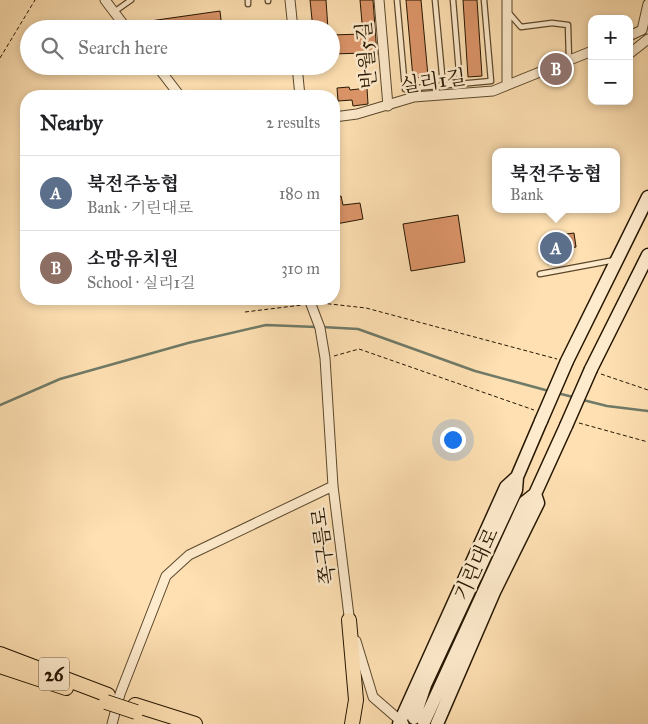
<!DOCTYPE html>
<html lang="en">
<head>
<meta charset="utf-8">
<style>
	:root { --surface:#fff; --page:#f6f6f6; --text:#202124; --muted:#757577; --line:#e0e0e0; --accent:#2563eb }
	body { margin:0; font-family:"IM FELL Great Primer","Noto Serif KR",serif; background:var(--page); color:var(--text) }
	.controls { position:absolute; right:15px; top:15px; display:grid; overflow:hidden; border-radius:10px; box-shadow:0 2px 8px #0003 }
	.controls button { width:45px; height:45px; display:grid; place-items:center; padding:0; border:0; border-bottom:1px solid var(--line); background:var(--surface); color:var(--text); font:25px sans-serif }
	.you { position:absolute; left:452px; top:439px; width:18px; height:18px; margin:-12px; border:4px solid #fff; border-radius:50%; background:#1a73e8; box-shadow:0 0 0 8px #1a73e833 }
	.badge { display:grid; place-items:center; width:32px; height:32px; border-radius:50%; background:var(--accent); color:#fff; font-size:16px; font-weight:700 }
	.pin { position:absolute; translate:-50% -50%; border:2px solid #fff; box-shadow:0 1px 5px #0006 }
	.popup { position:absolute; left:492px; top:148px; width:128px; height:65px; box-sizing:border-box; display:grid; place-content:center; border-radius:10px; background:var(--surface); filter:drop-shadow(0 1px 4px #0005); font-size:16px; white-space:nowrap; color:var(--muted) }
	.popup b { font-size:19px; color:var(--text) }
	.popup::after { content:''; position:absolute; left:50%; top:100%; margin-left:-10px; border:10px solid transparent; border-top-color:var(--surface) }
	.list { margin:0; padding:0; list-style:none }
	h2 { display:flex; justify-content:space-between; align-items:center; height:65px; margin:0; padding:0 20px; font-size:21px }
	h2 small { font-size:16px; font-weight:400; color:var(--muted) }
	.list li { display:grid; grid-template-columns:32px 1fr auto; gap:15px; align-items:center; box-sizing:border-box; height:75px; padding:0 20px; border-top:1px solid var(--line) }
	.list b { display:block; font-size:19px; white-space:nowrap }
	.list p { margin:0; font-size:16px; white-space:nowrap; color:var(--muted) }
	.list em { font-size:16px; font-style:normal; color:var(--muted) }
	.icon { flex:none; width:28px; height:28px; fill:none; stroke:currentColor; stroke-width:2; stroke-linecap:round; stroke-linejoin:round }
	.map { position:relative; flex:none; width:648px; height:724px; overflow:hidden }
	.search { position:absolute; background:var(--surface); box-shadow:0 2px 8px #0003; left:20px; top:20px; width:320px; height:55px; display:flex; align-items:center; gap:12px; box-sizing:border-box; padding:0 18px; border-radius:28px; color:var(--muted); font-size:19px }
	.panel { position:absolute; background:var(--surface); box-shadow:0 2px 8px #0003; left:20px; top:90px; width:320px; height:215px; border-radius:20px }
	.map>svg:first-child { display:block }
</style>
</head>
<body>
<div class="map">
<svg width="648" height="724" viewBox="0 0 648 724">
	<rect width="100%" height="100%" fill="#fee0b2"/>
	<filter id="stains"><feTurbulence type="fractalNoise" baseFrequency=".004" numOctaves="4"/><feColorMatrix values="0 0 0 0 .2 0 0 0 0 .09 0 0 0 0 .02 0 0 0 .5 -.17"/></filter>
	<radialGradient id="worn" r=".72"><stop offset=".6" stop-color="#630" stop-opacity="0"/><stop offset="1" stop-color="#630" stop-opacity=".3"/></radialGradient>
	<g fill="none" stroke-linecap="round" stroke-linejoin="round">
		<!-- stream -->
		<path stroke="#6f7a67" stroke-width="2.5" d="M322 327 358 329 475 371 549 391
			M557 393 573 397
			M583 400 607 406 648 411
			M0 405 60 379 188 343 266 325 316 327"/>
	</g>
	<!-- building -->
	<path fill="#dc9569" stroke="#251601" d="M310 0H326L328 29H313Z
		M360 0H373L377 55 366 56V53L331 54V35L363 34Z
		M406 0H421L428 76 413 78Z
		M463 0H477L482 76 468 77Z
		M220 11 222 29H151L150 21Z
		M349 87 350 90 367 88 368 104 353 106 352 100 338 101 337 88Z
		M341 196 343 205 360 203 363 219 336 224 334 198Z
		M458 215 465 262 411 271 403 224Z
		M574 233 576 247 555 250 557 263 548 264 545 237Z"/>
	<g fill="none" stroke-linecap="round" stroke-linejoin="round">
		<!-- lane casing -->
		<g stroke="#5b482d" stroke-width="7">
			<path id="lane" d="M248 0V4
				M268 0V1
				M397 0 405 89 491 81 484 0
				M435 0 443 85
				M453 0 460 84
				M114 12 131 0
				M508 12 521 27 552 23 568 25 569 60
				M540 274 615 260"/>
		</g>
		<!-- street casing -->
		<g stroke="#5b482d" stroke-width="11">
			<path id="street" d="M105 0 127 29
				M290 0 293 29
				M379 0 388 106
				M507 0V85
				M642 30 648 4
				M629 36 642 30
				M629 54 648 39
				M157 66 180 96
				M297 66 300 96
				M334 117 357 114 414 97 493 91 592 51
				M309 299 320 328 325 358 333 486 350 624
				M356 641 373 697 404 724
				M112 724 120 694 166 576 189 555 333 486"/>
		</g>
		<!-- secondary casing -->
		<g stroke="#251601" stroke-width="15">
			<path id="secondary" d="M567 361 648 197
				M591 369 648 255
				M414 718 425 685 516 490 517 477 541 421
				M424 722 525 502 535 494 566 426
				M399 724 506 487 517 477
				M437 724 494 592 538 503 535 494"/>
		</g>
		<!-- primary casing -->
		<g stroke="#251601" stroke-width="16">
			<path id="primary" d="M349 620 356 700 352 724
				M0 654 108 695
				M0 666 66 688
				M135 705 195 724"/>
		</g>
		<!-- path -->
		<path stroke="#251601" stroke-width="1" stroke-dasharray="4 2.5" stroke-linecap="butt" d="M0 58 35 0
			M321 303 366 308 557 359
			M245 312 302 305
			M334 356 359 349 534 410
			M601 374 648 390
			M579 423 648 442"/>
		<!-- lane -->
		<use href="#lane" stroke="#feebcd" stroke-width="4.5"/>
		<!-- street -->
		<use href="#street" stroke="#feebcd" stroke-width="9"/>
		<!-- secondary -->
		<use href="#secondary" stroke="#feebcd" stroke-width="12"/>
		<!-- primary -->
		<use href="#primary" stroke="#fee0b2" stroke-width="14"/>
		<!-- secondary-bridge casing -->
		<g stroke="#251601" stroke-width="15" stroke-linecap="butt">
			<path id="secondary-bridge" d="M541 421 567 361
				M566 426 591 369"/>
		</g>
		<!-- primary-bridge casing -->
		<g stroke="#251601" stroke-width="16" stroke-linecap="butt">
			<path id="primary-bridge" d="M106 702 136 712"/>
		</g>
		<!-- secondary-bridge -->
		<use href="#secondary-bridge" stroke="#feebcd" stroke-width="12"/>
		<!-- primary-bridge -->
		<use href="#primary-bridge" stroke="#fee0b2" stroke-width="14"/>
	</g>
	<g text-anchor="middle" stroke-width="5" stroke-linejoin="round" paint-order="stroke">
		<!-- shield labels -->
		<rect fill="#feebcd" stroke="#66563e" stroke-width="1" x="39" y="657.5" width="30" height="33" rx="4"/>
		<g font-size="19" font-weight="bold" fill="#251601">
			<text x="54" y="681">26</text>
		</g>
		<!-- street labels -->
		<g font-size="20" fill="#251601" stroke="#feebcd">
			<text transform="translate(366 55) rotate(-95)" y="7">반월5길</text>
			<text transform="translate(433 81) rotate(-8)" y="7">실리1길</text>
			<text transform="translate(323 546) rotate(-97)" y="7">쪽구름로</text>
			<text transform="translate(476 564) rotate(-65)" y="7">기린대로</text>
		</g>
	</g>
	<rect width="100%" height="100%" filter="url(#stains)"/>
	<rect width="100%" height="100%" fill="url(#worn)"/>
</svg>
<div class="controls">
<button>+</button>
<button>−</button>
</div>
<div class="you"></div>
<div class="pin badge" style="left:556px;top:248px;background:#5c6f8a">A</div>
<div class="popup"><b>북전주농협</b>Bank</div>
<div class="pin badge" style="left:556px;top:69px;background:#8d6e63">B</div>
<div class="search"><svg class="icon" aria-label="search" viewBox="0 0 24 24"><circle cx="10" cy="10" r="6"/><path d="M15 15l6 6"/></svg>Search here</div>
<section class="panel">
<h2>Nearby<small>2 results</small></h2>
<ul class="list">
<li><span class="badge" style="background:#5c6f8a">A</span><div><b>북전주농협</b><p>Bank · 기린대로</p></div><em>180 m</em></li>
<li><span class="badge" style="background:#8d6e63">B</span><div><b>소망유치원</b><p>School · 실리1길</p></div><em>310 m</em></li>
</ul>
</section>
</div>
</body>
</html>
